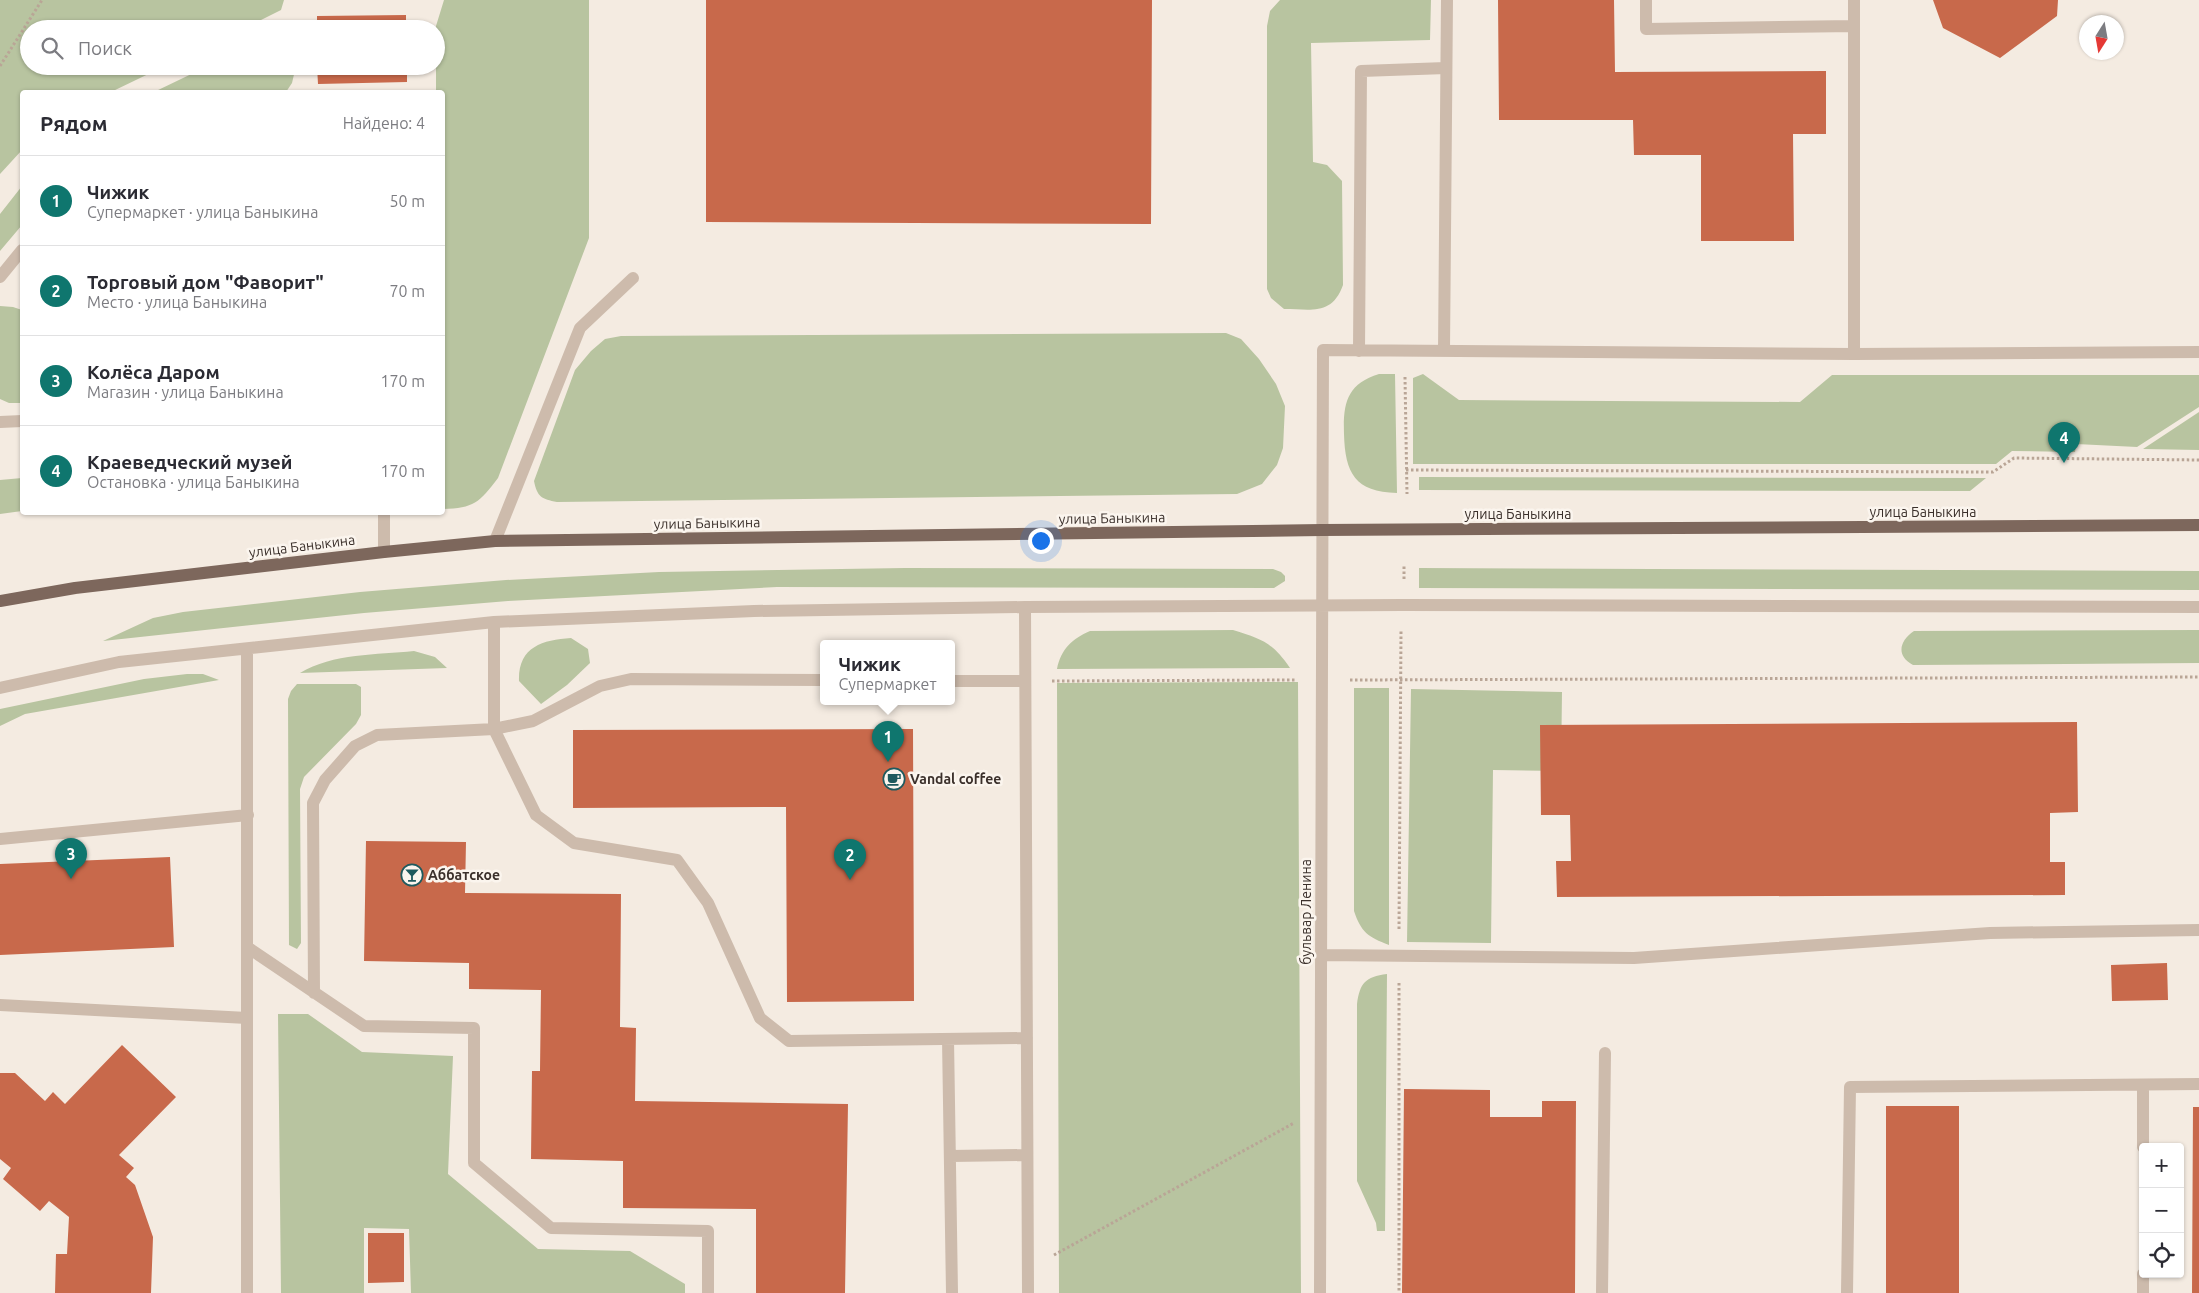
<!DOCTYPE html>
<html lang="ru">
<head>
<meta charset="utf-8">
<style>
	:root { --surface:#fff; --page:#f2f2f3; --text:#2b2b33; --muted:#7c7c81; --line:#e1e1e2; --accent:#0f766e }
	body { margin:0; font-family:Ubuntu,sans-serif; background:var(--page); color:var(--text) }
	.controls { position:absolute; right:15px; bottom:15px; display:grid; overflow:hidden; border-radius:5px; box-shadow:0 1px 4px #0004 }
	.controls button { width:45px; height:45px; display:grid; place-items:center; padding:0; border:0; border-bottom:1px solid var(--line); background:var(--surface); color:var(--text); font:25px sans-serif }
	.compass { position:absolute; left:2079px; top:15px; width:45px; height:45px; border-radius:50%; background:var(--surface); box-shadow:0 1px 4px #0004; rotate:191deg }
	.you { position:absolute; left:1040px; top:540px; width:18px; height:18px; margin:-12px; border:4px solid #fff; border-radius:50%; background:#1a73e8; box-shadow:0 0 0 8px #1a73e833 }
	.badge { display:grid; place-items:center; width:32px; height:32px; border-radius:50%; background:var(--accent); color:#fff; font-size:16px; font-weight:700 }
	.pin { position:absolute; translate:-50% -41px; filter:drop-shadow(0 1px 2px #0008) }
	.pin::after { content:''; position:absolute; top:26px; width:18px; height:15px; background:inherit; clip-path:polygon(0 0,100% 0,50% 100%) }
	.popup { position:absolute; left:820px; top:640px; width:135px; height:65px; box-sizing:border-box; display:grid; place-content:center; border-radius:5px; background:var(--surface); filter:drop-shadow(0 1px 4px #0005); font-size:16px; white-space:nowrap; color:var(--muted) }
	.popup b { font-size:19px; color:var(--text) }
	.popup::after { content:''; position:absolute; left:50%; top:100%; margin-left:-10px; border:10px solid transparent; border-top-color:var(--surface) }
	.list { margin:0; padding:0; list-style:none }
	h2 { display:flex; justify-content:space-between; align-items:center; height:65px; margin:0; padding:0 20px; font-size:21px }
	h2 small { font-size:16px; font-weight:400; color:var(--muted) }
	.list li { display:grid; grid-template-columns:32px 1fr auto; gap:15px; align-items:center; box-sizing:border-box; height:90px; padding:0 20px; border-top:1px solid var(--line) }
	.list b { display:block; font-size:19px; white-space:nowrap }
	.list p { margin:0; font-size:16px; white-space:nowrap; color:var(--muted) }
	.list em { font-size:16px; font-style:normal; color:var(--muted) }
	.icon { flex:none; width:28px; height:28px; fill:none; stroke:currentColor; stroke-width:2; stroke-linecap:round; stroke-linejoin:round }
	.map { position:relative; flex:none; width:2199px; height:1293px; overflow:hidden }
	.search { position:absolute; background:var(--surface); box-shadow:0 1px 4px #0004; left:20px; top:20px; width:425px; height:55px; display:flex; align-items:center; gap:12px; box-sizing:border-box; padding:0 18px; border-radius:28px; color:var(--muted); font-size:19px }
	.panel { position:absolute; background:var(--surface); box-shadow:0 1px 4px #0004; left:20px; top:90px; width:425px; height:425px; border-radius:5px }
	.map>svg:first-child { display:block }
</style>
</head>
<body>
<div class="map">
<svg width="2199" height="1293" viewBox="0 0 2199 1293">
	<rect width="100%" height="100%" fill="#f4ebe1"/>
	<!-- green -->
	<path fill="#b8c4a0" d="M0 0H284L281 10 243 29H29V66H165L111 92H22V150L0 174Z
		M444 0H589V238L498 478C479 503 474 508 443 509L442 92H436V26Z
		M1280 0H1431L1430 40 1311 43 1313 162 1327 165 1342 181 1343 285C1332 316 1311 309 1284 309L1271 298 1267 289V26L1270 11Z
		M208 66H296L292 83 286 92H154Z
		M22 186V225L0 251V214Z
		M0 306 13 307 22 310V403H9L0 399Z
		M1226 333 1241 339 1259 359 1276 384 1285 406 1283 448 1277 465 1262 484 1237 494 557 502C542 499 537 497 534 481L575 370 591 351 605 339 621 336Z
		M1379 374H1395L1397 493C1355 492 1345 473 1344 434 1343 403 1347 384 1379 374Z
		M1423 374 1459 400 1800 402 1832 375H2199V407L2137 447 2076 444 2075 452 2012 451 1996 464H1413V378Z
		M2199 412V450L2143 449Z
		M1419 477 1986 478 1970 491 1419 490Z
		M22 478V511L0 514V480Z
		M905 568 1273 569 1281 572 1285 576V581L1274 588 777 587 508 601 364 613 103 641 153 618 183 612 360 592 506 580 659 572Z
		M1419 568 2199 571V590L1419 588Z
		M1233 630C1262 639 1272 642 1290 668L1057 669C1061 649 1072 639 1090 631Z
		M2199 630V663L1913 665C1896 656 1899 641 1914 631Z
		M571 638 588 649 590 663 567 685 541 704 519 681C518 647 542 640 571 638Z
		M414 651 435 657 447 668 300 673C333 653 377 655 414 651Z
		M187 674H203L219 680 25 714 0 726V709L144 679Z
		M1298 682 1301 1293H1059L1057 683Z
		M297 684H356L361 687V715L356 724 304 777 300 789 301 943 297 949 289 945 288 699 291 691Z
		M1354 688H1389V945C1368 937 1361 932 1354 911Z
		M1411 689 1562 692 1561 771 1493 770 1491 943 1407 942Z
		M1387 974 1385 1231H1377L1376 1223 1357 1181V1004C1360 983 1365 977 1387 974Z
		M278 1014H308L362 1052 453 1056 448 1174 538 1249 630 1251 685 1284V1293H411L409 1229 364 1228V1293H281Z"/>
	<!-- building -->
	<path fill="#c8694b" d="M706 0H1152L1151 224 706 222Z
		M1498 0H1614L1615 72 1826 71V134H1793L1794 241H1701V155H1634L1633 120H1499Z
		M1933 0H2058L2057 16 2000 58 1943 28Z
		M406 15V29H317V16Z
		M317 66H407V82L318 84Z
		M2077 722 2078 812 2050 813V862H2065V895L1557 897 1556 861H1571L1570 815H1541L1540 725Z
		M913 729 914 1001 787 1002 786 807 573 808V730Z
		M366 841 466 842 465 893 621 894 620 1027 636 1028 635 1101 848 1104 845 1293H756V1209L623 1208V1161L531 1159 532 1071H540L541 990 469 989V963L364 961Z
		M170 857 174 947 0 955V864Z
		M2167 963 2168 1000 2112 1001 2111 965Z
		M122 1045 176 1097 119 1155 134 1168 126 1177 135 1185 153 1237 151 1293H55L56 1254H67L69 1217 49 1201 40 1211 3 1179 11 1168 0 1159V1073H15L45 1101 53 1092 65 1104Z
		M1404 1089 1490 1090V1117H1542V1101H1576L1575 1293H1402Z
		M1886 1106H1959V1293H1886Z
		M2193 1107H2199V1293H2192Z
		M368 1233H404V1282L368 1283Z"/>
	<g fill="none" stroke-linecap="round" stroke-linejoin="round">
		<!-- path -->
		<path stroke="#b9a596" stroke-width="3" stroke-dasharray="2.5 2.5" stroke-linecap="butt" d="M0 66 42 0
			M1405 377 1407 494
			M1406 470 1993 472 2014 458 2199 460
			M1404 579V565
			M1350 680 2199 677
			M1052 681 1296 680
			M1399 929 1401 631
			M1399 983V1293
			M1054 1255 1294 1123"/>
		<!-- minor -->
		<path stroke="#cdbbac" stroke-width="12" d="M1646 0V29L1854 26
			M0 277 22 250
			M1359 351 1361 71 1446 68
			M1444 351 1447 0
			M1854 354V0
			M0 422 22 421
			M384 512V552
			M495 541 580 328 633 278
			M1025 607 1028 1293
			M494 622V729L536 815 574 843 677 860 708 903 760 1018 789 1041 1027 1038
			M952 681H1025
			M0 688 119 662 494 622 754 611 1025 607 1402 605 2199 607
			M0 839 248 815
			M247 947 364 1026 474 1028V1163L551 1228 708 1231V1293
			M1321 955 1634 958 1990 933 2199 930
			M314 993 313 803 325 780 355 746 377 735 494 729 533 721 600 686 631 679 824 680
			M0 1005 247 1018
			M948 1039 952 1293
			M2143 1085V1147
			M951 1156 1027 1155
			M2143 1274V1293
			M247 1293V649
			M1320 1293 1323 350 1854 354 2199 352
			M1602 1293 1605 1053
			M1847 1293 1850 1087 2199 1084"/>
		<!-- major -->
		<path stroke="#7d675c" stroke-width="12" d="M0 601 75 588 384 552 495 541 1322 530 2199 525"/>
	</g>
	<!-- icons -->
	<defs>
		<g id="cafe-ring" transform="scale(1.125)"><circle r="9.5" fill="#fbf5ee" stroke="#1f5a5e" stroke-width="1.5"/><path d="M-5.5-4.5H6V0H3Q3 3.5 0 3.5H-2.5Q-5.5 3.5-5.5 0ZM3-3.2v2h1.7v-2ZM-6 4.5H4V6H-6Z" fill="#1f5a5e"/></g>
		<g id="bar-ring" transform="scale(1.125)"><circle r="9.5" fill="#fbf5ee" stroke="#1f5a5e" stroke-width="1.5"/><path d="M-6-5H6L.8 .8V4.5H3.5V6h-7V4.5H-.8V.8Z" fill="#1f5a5e"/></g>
	</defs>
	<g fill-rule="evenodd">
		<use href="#cafe-ring" x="894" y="779"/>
		<use href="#bar-ring" x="412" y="875"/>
	</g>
	<g text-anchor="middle" stroke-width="5" stroke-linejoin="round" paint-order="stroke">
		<!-- street labels -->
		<g font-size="14" fill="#3b302b" stroke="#fbf5ee">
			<text x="1923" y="517">улица Баныкина</text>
			<text x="1518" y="519">улица Баныкина</text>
			<text transform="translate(1112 518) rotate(-1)" y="5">улица Баныкина</text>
			<text transform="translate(707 523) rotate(-1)" y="5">улица Баныкина</text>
			<text transform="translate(302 546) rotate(-7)" y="5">улица Баныкина</text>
			<text transform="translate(1306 912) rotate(-90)" y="5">бульвар Ленина</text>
		</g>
		<!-- poi labels -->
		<g font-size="14" font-weight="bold" fill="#3b302b" stroke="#fbf5ee" text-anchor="start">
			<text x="910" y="784">Vandal coffee</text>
			<text x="428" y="880">Аббатское</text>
		</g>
	</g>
</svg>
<div class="controls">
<button>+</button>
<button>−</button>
<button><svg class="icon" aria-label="locate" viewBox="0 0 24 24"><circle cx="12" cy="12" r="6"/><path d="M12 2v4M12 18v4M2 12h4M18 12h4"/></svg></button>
</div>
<svg class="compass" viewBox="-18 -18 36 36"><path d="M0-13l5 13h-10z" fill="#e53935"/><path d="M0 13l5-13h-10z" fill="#7c7c81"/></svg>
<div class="you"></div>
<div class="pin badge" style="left:888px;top:762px">1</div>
<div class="popup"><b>Чижик</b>Супермаркет</div>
<div class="pin badge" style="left:850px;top:880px">2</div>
<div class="pin badge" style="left:71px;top:879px">3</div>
<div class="pin badge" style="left:2064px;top:463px">4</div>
<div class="search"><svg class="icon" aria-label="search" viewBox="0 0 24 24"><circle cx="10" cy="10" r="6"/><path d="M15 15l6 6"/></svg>Поиск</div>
<section class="panel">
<h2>Рядом<small>Найдено: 4</small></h2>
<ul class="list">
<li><span class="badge">1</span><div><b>Чижик</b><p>Супермаркет · улица Баныкина</p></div><em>50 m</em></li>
<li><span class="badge">2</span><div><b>Торговый дом &quot;Фаворит&quot;</b><p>Место · улица Баныкина</p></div><em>70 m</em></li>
<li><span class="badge">3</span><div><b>Колёса Даром</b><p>Магазин · улица Баныкина</p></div><em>170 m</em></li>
<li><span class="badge">4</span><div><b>Краеведческий музей</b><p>Остановка · улица Баныкина</p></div><em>170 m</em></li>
</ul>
</section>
</div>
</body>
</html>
